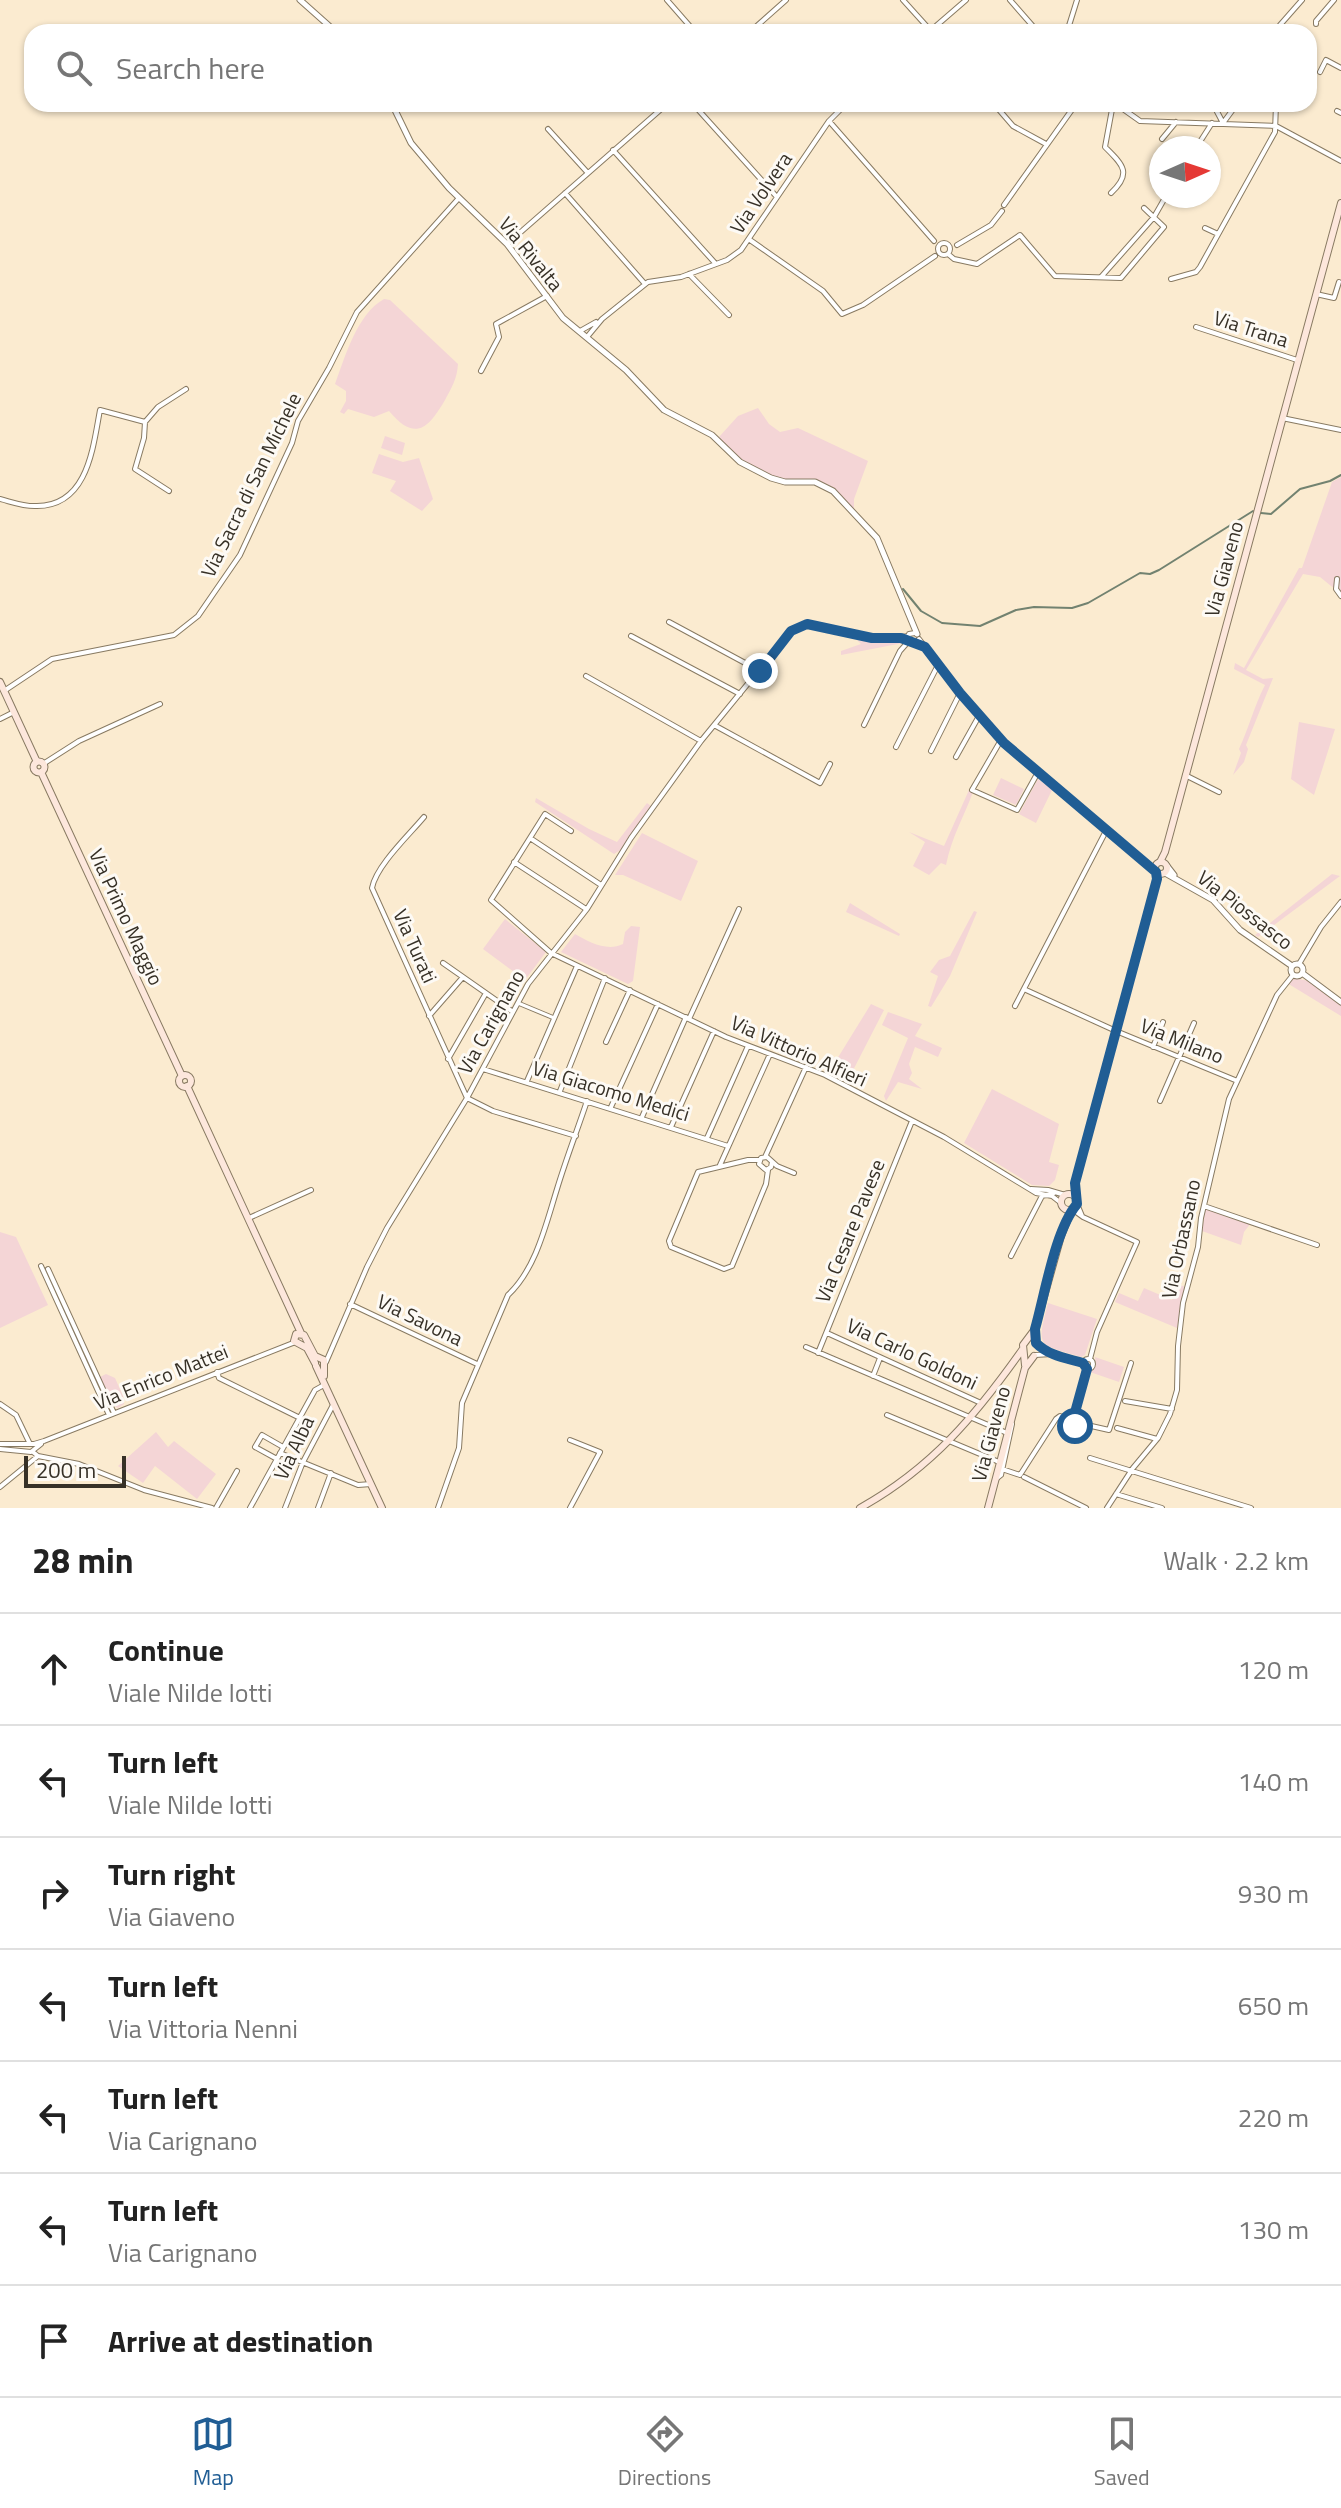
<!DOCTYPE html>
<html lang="en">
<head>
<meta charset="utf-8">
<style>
	:root { --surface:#fff; --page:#f6f6f6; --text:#222; --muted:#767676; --line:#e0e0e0; --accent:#205d94 }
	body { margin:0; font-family:"Titillium Web",sans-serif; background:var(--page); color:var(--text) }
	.compass { position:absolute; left:1149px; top:136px; width:72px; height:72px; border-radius:50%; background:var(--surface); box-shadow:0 2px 6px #0004; rotate:87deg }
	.scale { position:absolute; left:24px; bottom:20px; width:102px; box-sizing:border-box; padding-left:8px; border:4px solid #373127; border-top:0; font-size:22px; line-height:28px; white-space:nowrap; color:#373127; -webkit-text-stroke:6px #fdfaf5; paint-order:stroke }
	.stop { position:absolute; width:24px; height:24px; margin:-18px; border:6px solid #205d94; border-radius:50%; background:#fff }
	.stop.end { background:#205d94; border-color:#fff; box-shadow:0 2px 8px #0008 }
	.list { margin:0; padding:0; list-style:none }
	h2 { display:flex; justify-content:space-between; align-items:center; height:104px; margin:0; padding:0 32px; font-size:34px }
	h2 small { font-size:26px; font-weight:400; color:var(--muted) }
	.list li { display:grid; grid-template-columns:52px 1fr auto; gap:24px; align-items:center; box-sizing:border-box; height:112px; padding:0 32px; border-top:2px solid var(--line) }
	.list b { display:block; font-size:30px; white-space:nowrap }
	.list p { margin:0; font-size:26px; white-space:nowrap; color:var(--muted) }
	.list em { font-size:26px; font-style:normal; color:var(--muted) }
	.icon { flex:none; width:44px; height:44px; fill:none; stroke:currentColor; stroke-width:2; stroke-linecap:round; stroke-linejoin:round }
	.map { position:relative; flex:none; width:1341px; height:1508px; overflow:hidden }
	.search { position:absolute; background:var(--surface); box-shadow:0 2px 6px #0004; left:24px; right:24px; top:24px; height:88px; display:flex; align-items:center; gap:20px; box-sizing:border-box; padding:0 28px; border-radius:24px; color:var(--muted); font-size:30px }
	.sheet { height:888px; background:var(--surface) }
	nav { display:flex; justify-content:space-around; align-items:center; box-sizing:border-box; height:112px; border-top:2px solid var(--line); background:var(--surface); font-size:22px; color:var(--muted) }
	nav a { display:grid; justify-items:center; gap:4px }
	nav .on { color:var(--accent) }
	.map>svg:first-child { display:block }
</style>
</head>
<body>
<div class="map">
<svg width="1341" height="1508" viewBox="0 0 1341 1508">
	<rect width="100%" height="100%" fill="#fbebd0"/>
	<!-- green -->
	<path fill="#f4d5d6" d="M384 299 390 300 458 364C457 379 452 387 445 400 428 429 415 442 389 411L374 417 348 409 344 414 340 412 346 401V391L335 384C345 357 357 314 384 299Z
		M758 408 769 424 780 432 798 428 868 461 854 499V511C844 501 835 487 822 482 811 478 797 481 785 480 759 478 734 457 719 437L738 416Z
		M385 436 405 443 402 455 381 448Z
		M379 454 403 462 419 458 433 499 422 511 390 491 396 481 372 473Z
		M1341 477V594L1320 577 1303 574 1246 670 1263 679 1273 678 1246 745 1248 749 1244 762 1233 775 1241 753 1239 749C1249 728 1254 706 1265 685L1234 669 1235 663 1244 668 1299 568H1302L1332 482Z
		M857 640C872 644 890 637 903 643L841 655V651L861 644Z
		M1299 722 1335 729 1314 795 1291 779Z
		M1001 778 1024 789 1016 805 993 795Z
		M1038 779 1052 790 1036 823 1019 814Z
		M969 790 973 792C963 819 952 836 946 865L941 863 929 875 913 866 925 842 909 832 944 846Z
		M536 798 589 829 617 842 647 803 651 806 622 849 614 854 535 802Z
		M642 833 698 861 681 901 623 875H615Z
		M1332 874 1340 876 1258 937 1255 935Z
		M850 903 900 934 899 936 846 912Z
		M974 911 977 912 950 976 931 1007 928 1006 938 976 930 972 939 960 950 956Z
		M505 919 546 952 525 980 483 949Z
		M631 926 640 927 633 981 628 984 561 952 575 934C589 942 607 952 623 944L625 932Z
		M1294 978 1309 981 1341 1004V1016L1287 983Z
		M871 1004 884 1010 847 1082 829 1072Z
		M888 1012 922 1024 915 1036 942 1048 938 1057 915 1047 909 1064 912 1073 909 1079 922 1089 898 1082 886 1101 884 1096 908 1038 882 1025Z
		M992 1089 1059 1124 1049 1162 1059 1165 1055 1180 1049 1186 1032 1185 964 1143Z
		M1210 1208 1251 1223 1244 1232 1241 1245 1202 1231 1205 1210Z
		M0 1232 16 1237 48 1305 0 1328Z
		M1178 1284 1185 1287 1177 1328 1115 1302 1119 1293 1138 1301 1144 1288 1172 1300Z
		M1048 1303 1097 1319 1085 1355 1081 1357C1038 1344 1036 1349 1048 1303Z
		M1095 1357 1124 1367 1119 1382 1090 1372 1096 1366Z
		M106 1374 115 1378 123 1396 124 1404 118 1408 110 1404 98 1378Z
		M156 1432 168 1447 174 1441 216 1474 197 1499 155 1466 143 1483 118 1466Z"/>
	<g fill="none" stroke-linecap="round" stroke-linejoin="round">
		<!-- stream -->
		<path stroke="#728270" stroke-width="2" d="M1261 513 1271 514 1300 489 1330 481 1341 475
			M903 589 921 611 942 623 980 626 1016 610 1034 607 1072 608 1088 603 1140 573 1150 574 1159 570 1253 511"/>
		<!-- pedestrian casing -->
		<g stroke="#887a62" stroke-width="5">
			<path id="pedestrian" d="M518 1003 554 1018"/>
		</g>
		<!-- minor casing -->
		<g stroke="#887a62" stroke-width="6">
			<path id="minor" d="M667 0 695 32
				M903 0 931 31
				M1010 0 1038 32
				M1316 24V21L1334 0
				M750 32 786 0
				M929 32 966 0
				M1067 32 1077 0
				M1278 32 1280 25 1302 0
				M1320 72 1326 60 1341 68
				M693 104 776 196
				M994 104 1013 126 1046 144
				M1116 104 1140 121 1276 126 1341 161
				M1213 104 1223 123
				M1337 111 1341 113
				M829 121 934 241
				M1223 123 1237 104
				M548 129 587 172
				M1162 139 1176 122
				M1196 148 1212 123
				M613 150 715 263
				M565 193 645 284
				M1111 193C1133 173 1122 164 1105 147L1113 104
				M1004 205 1076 104
				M1205 228 1218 234
				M750 240 823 291 842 314 863 305 935 256
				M938 249a6 6 0 1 1 12 0a6 6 0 1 1-12 0Z
				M507 244 667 104
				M957 245 991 225 1002 211
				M948 254 954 259 977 264 1020 235 1055 276 1121 278 1164 227 1144 208
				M689 274 729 315
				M1101 277 1154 217 1166 196
				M1171 279 1196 272 1200 267 1275 132 1276 104
				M1316 294 1334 298 1339 282
				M1196 327 1297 360
				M580 331 596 322
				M587 337 602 319 648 282 681 277 727 260 741 250 829 121 846 104
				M481 371 499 337 496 324 547 296
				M1282 418 1341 430
				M145 422 158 407 186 389
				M0 499C12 502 25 507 37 506 88 506 93 447 100 410L145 422 144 438 135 469 169 491
				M1337 579 1336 589 1341 596
				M669 622 760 671
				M915 633 909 634 908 642 923 646
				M631 636 740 694
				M919 639 960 693 1004 743 1155 870
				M586 676 701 741
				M4 691 52 659 174 635 198 616 240 555 292 443 298 421 329 368 357 312 459 198
				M0 719 14 712
				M714 725 820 783 830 764
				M864 725 900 651 908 642
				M1001 740 972 790 1017 810 1037 774
				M896 747 938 665
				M931 751 960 693
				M956 757 979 716
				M43 764 79 741 160 704
				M1185 775 1219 792
				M424 817C409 835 376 866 372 888L467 1098
				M571 831 545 814 491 900 551 953 726 1037 825 1075 944 1137 1036 1193 1052 1196 1061 1203
				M530 838 601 885
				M514 862 586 909
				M443 963 513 1012
				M1299 964 1321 927 1341 902
				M1026 990 1116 1031 1235 1080
				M1015 1006 1107 829
				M429 1016 463 977
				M689 1019 739 909
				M606 1042 630 990
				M1153 1047 1163 1022
				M448 1059 486 993
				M483 1069 728 1146
				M527 1081 577 966
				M560 1091 605 978
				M467 1098 493 1111 576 1136
				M1160 1101 1194 1023
				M611 1107 658 1004
				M642 1117 686 1017
				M671 1127 714 1031
				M707 1138 748 1046
				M765 1157 806 1067
				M760 1160H748L698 1172 669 1241 671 1247 724 1269 732 1266 766 1184 768 1170
				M772 1162 771 1167 766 1170 759 1164 761 1158 767 1157 777 1166 794 1173
				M720 1165 770 1054
				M1031 1189 1048 1190 1065 1195
				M1077 1204 1082 1216
				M1204 1206 1317 1245
				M1072 1209 1083 1217 1137 1242 1097 1332 1090 1359
				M249 1218 311 1190
				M1011 1256 1042 1196 1054 1193
				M41 1266 109 1415
				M48 1269 114 1413
				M350 1304 477 1364
				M827 1333 981 1403
				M1036 1343 1050 1353
				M806 1347 1007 1433
				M818 1353 912 1121
				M1035 1355 1052 1354 1083 1363
				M1083 1364a5 5 0 1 1 10 0a5 5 0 1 1-10 0Z
				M326 1362 367 1267 387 1228 467 1098 528 984 587 909 631 838 701 741 791 631C812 618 830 629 851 634 869 639 890 640 908 636
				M217 1372 219 1378 300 1418
				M873 1376 880 1358
				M1125 1401 1172 1409
				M0 1404 16 1415 29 1442
				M887 1415 999 1462
				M1068 1421a5 5 0 1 1 10 0a5 5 0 1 1-10 0Z
				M1074 1416 1087 1369
				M1078 1423 1109 1430 1131 1363
				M1117 1428 1157 1439
				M570 1440 600 1452 570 1508
				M0 1444H34L44 1441 293 1343
				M0 1449 31 1452 41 1444
				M33 1452 38 1456 79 1464 144 1490 212 1508
				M280 1453 358 1485 371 1484
				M1090 1458 1251 1508
				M277 1459 255 1447 262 1435 283 1447
				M1002 1469 1020 1475 1056 1419 1060 1416 1068 1419
				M1024 1477 1086 1508
				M996 1479 1001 1475 1012 1424
				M0 1487 38 1456
				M1116 1494 1162 1508
				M216 1508 237 1471
				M250 1508 315 1390 324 1385
				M285 1508 303 1462 333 1405
				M318 1508 331 1473
				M438 1508 459 1448 462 1403 508 1295C536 1269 546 1224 557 1189 566 1159 577 1131 587 1101
				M1107 1508 1133 1468 1158 1438 1170 1414 1177 1390 1178 1346 1183 1303 1198 1247 1201 1218 1229 1099 1277 995 1293 975"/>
		</g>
		<!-- tertiary casing -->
		<g stroke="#887a62" stroke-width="7">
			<path id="tertiary" d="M300 0 336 32
				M392 104 411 143 449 188 507 244 563 318 626 370 664 410 712 435 740 462 771 478 785 482H815L833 491 877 538 917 634
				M1167 866 1174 875
				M1165 873 1213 900 1240 930 1292 966
				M1291 970a6 6 0 1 1 12 0a6 6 0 1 1-12 0Z
				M1302 973 1341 1002"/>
		</g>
		<!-- secondary casing -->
		<g stroke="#887a62" stroke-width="8">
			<path id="secondary" d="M0 682 37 762
				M33.5 767a5.5 5.5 0 1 1 11 0a5.5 5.5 0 1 1-11 0Z
				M41 772 182 1076
				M1155 868a6 6 0 1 1 12 0a6 6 0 1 1-12 0Z
				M1160 862 1165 852 1341 203
				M179 1081a6 6 0 1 1 12 0a6 6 0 1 1-12 0Z
				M187 1086 301 1333
				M1061 1202a8 8 0 1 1 16 0a8 8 0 1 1-16 0Z
				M1076 1198 1075 1183 1157 879 1156 872
				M1036 1343 1035 1329 1061 1236 1072 1209
				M315 1363 307 1348 294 1341 296 1334 304 1335 315 1356 324 1360V1376
				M1025 1365 1023 1345 1035 1329
				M316 1366 382 1508
				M860 1508C932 1468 976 1415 1022 1350
				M988 1508 1025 1368 1034 1356"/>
		</g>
		<!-- pedestrian -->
		<use href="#pedestrian" stroke="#fff" stroke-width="3"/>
		<!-- minor -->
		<use href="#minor" stroke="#fff" stroke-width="4"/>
		<!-- tertiary -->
		<use href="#tertiary" stroke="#fff" stroke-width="5"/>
		<!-- secondary -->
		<use href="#secondary" stroke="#fde7dc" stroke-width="6"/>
	</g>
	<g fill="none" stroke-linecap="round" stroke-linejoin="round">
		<!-- route -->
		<path stroke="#205d94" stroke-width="10" d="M760 671 791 631 807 624 872 638H901L925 647 960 693 1004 743 1156 872 1157 879 1146 920 1075 1183 1077 1204C1055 1230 1045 1294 1035 1329L1036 1343C1049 1356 1066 1358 1083 1363L1087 1369 1074 1416 1078 1421 1075 1426"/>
	</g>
	<g text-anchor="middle" stroke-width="6" stroke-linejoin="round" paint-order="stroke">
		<!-- street labels -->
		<g font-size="20" fill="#373127" stroke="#fdfaf5">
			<text transform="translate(761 193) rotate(-56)" y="7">Via Volvera</text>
			<text transform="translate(531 254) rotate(51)" y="7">Via Rivalta</text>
			<text transform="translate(1251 329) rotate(18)" y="7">Via Trana</text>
			<text transform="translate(251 485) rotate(-64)" y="7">Via Sacra di San Michele</text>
			<text transform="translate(1224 569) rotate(-75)" y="7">Via Giaveno</text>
			<text transform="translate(1245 910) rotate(38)" y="7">Via Piossasco</text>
			<text transform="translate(126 917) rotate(65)" y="7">Via Primo Maggio</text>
			<text transform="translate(415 946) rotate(66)" y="7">Via Turati</text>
			<text transform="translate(491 1022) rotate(-61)" y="7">Via Carignano</text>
			<text transform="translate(1182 1041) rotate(22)" y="7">Via Milano</text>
			<text transform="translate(799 1051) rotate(24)" y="7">Via Vittorio Alfieri</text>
			<text transform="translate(611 1091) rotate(17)" y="7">Via Giacomo Medici</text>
			<text transform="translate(850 1231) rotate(-68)" y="7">Via Cesare Pavese</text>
			<text transform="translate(1181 1239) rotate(-78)" y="7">Via Orbassano</text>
			<text transform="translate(420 1320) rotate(26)" y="7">Via Savona</text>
			<text transform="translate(912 1354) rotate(25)" y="7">Via Carlo Goldoni</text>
			<text transform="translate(161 1377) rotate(-22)" y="7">Via Enrico Mattei</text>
			<text transform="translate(991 1434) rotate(-75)" y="7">Via Giaveno</text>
			<text transform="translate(294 1448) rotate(-65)" y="7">Via Alba</text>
		</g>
	</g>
</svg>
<svg class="compass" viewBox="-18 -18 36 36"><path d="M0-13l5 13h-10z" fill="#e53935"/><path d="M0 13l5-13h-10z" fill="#767676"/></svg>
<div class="scale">200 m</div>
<div class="stop" style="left:1075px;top:1426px"></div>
<div class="stop end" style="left:760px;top:671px"></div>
<div class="search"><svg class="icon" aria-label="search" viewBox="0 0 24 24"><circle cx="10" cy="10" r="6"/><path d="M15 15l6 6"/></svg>Search here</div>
</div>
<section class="sheet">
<h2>28 min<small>Walk · 2.2 km</small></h2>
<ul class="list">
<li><svg class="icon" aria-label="ahead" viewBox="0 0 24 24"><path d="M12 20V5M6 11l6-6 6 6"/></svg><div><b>Continue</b><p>Viale Nilde Iotti</p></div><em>120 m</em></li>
<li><svg class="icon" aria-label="left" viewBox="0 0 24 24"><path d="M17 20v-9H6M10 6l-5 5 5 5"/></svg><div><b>Turn left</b><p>Viale Nilde Iotti</p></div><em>140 m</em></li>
<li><svg class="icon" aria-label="right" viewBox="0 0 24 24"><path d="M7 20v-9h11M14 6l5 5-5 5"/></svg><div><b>Turn right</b><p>Via Giaveno</p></div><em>930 m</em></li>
<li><svg class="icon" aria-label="left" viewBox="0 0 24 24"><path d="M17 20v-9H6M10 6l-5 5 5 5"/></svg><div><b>Turn left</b><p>Via Vittoria Nenni</p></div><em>650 m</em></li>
<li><svg class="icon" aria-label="left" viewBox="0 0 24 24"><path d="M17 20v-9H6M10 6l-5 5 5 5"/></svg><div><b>Turn left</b><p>Via Carignano</p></div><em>220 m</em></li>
<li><svg class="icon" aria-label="left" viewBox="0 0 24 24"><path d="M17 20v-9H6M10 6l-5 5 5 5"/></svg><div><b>Turn left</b><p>Via Carignano</p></div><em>130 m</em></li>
<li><svg class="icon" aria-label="arrive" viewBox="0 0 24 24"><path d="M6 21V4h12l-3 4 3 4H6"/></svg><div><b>Arrive at destination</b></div></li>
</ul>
</section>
<nav>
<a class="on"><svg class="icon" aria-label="map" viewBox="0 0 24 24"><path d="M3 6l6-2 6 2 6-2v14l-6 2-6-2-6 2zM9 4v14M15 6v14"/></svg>Map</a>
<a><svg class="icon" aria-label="directions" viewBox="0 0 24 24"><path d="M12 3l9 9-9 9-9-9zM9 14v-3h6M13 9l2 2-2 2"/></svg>Directions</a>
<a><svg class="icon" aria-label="saved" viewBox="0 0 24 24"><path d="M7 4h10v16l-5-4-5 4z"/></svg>Saved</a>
</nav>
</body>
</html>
